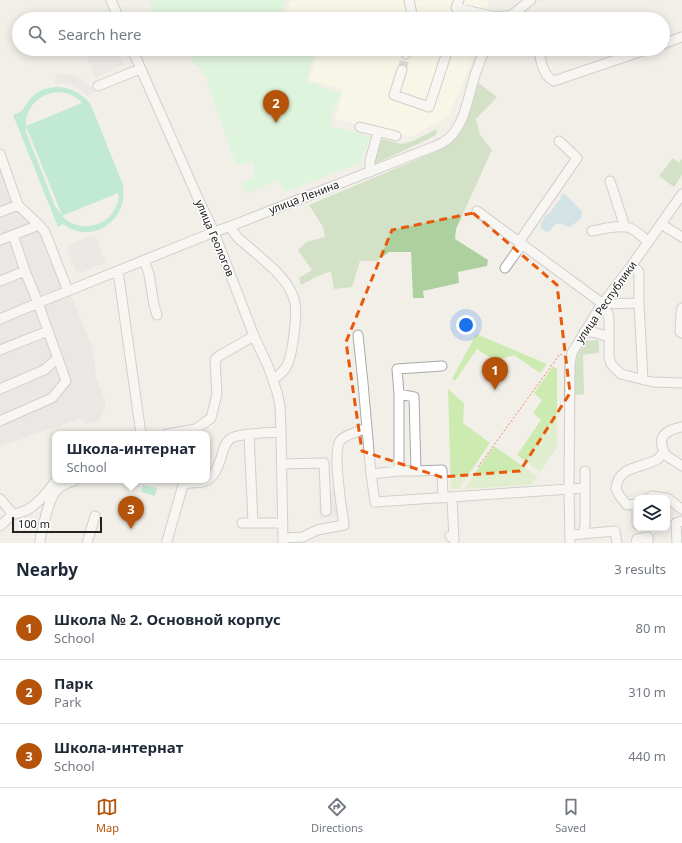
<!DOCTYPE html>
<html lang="en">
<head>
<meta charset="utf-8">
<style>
	:root { --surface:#fff; --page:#f2f2f3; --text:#1f2937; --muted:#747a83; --line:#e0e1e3; --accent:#b45309 }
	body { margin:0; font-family:"Noto Sans",sans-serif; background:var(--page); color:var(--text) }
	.controls { position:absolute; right:12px; bottom:12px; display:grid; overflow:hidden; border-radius:8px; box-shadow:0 2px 10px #0003 }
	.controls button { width:36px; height:36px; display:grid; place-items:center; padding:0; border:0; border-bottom:1px solid var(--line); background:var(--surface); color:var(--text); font:20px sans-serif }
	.scale { position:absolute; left:12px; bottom:10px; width:90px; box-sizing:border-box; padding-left:4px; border:2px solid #222; border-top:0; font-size:11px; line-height:14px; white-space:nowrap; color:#222; -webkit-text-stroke:3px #fff; paint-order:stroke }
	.you { position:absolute; left:466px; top:325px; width:14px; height:14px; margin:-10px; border:3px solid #fff; border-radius:50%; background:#1a73e8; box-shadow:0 0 0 6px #1a73e833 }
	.badge { display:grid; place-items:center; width:26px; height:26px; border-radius:50%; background:var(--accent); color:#fff; font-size:13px; font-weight:700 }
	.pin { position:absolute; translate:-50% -33px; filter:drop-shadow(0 1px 2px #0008) }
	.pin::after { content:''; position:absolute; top:21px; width:14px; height:12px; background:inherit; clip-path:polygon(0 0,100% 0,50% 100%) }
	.popup { position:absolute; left:52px; top:431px; width:158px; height:52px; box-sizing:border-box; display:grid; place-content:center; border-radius:8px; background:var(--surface); filter:drop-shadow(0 1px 3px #0005); font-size:13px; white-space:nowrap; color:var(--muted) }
	.popup b { font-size:15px; color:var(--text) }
	.popup::after { content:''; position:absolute; left:50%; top:100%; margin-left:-8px; border:8px solid transparent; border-top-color:var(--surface) }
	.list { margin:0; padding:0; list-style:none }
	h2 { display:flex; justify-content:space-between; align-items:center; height:52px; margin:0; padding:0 16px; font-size:17px }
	h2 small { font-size:13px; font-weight:400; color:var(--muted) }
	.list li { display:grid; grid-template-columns:26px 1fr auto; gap:12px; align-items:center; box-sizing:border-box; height:64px; padding:0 16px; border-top:1px solid var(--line) }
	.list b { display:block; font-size:15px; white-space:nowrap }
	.list p { margin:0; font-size:13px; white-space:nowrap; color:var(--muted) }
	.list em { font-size:13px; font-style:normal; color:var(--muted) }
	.icon { flex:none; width:22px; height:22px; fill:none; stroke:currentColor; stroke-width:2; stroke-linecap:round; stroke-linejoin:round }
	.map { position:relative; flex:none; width:682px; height:543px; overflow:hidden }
	.search { position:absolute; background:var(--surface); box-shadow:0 2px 10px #0003; left:12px; right:12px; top:12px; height:44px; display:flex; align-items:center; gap:10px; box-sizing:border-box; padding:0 14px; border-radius:22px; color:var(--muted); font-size:15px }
	.sheet { height:244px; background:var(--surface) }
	nav { display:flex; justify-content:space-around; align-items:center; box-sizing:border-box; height:56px; border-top:1px solid var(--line); background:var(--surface); font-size:11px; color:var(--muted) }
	nav a { display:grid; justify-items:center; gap:2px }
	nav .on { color:var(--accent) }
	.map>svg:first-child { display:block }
</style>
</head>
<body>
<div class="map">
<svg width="682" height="543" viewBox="0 0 682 543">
	<rect width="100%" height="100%" fill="#f2efe9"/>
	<!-- residential -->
	<path fill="#e0dfdf" d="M0 163 14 205 0 210Z
		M19 211 47 236 93 349 96 377 106 404 100 421 87 424 80 419 0 446V218Z"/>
	<!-- education -->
	<path fill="#ffffe5" d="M290 0H489L484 19H283Z
		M319 49H476L449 116 410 137 335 119 343 90 309 80Z"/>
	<!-- grass -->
	<path fill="#cdebb0" d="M476 334 547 364 540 373 514 355 495 361 477 349 455 381 452 379Z
		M553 366 557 369V448L540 472 517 455 541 420 533 413 542 400 534 393Z
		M448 389 464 403 463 423 490 443 459 489H451Z
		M494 446 538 477 531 485 464 489Z"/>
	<!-- forest -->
	<path fill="#add19e" d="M476 81 497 97 476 119 480 135 492 150 456 229 455 239 488 260 487 266 458 272 459 283 423 291 424 298H413L411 252H389L377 261H360L352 287 334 289 331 271 316 277 301 285 299 278 312 270 298 250 306 242 325 237 323 227 309 205 440 150 465 123Z
		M437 129 436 135 418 144 370 166 381 139 401 144 413 141Z
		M673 158 679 163 682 159V175L674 187 659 176Z
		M599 340V353L583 355 584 394 575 395V365L577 354 585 341Z"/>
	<!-- park -->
	<path fill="#c8facc" d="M149 0H286L279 19H156Z
		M167 49H316L306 81 340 93 331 120V126L371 137 360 163 285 192 278 180 246 194 242 183 255 177 253 162 236 165 206 77 183 50 168 54Z"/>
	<!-- pitch -->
	<path fill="#88e0be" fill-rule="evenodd" d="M55 87C71 87 82 93 91 105L123 185C129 220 92 246 63 224L58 227 13 115 22 111 29 100 38 92 44 89ZM56 92C66 92 75 95 82 103L26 126C25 107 39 95 56 92ZM26 126 62 215 55 206 28 137 26 132ZM118 193C119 198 118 203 115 208 106 229 77 232 62 216Z
		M143 485 157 488 155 496 141 492Z"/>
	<!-- parking -->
	<path fill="#e2e2e2" d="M84 49H117L124 65 95 77Z
		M56 74H65L74 76 87 83 95 92 87 96 81 90 71 85 64 83 54 84Z
		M95 234 106 263 77 274 66 246Z
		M336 489 338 517 320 518 318 490Z"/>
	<!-- water -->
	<path fill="#aad3df" d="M562 194H565L582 211 581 218 573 225 569 227 560 223 554 225 550 231 546 232 541 228V223L546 215 550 213 556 204 560 200Z"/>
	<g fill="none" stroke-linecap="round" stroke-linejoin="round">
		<!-- minor-tunnel -->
		<path stroke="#c8c6c1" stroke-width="9" stroke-dasharray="9 4.5" stroke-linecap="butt" d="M402 70 406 54"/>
		<!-- minor casing -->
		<g stroke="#a9a9a9" stroke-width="11">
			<path id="minor" d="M111 0 119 19
				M409 0 413 19
				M459 0 456 8 496 17 512 15 518 19
				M508 18 531 0
				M663 44 682 37
				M132 49 197 196 214 232 254 336 268 366 277 392 280 406 281 432 283 543
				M539 49C540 59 543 76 554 81L648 49
				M406 54 408 49
				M402 70 394 95 429 107 448 49
				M98 86 140 69
				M360 127 396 136
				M0 154 18 205 39 225 45 232 68 291
				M370 172V161L378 132
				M610 181 625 227
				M477 211 603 304 639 303V272L632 265
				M0 212 18 205
				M661 224 682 237
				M231 226C234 237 243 242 251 249 267 263 291 281 295 303 297 313 295 324 294 334 293 343 291 359 286 367 283 372 278 376 273 380
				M592 231C603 229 619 224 630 228 637 231 643 237 648 242
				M13 235 25 271 38 303 214 232 231 226 438 145C442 143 446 141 449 138 466 122 468 96 475 75 478 66 481 58 485 49
				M0 240 39 225
				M519 242 577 158 559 141
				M144 260 149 274 154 305 157 315
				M505 268 522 244
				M118 271 141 434
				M0 281 25 271
				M639 303 643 380
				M600 307 608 313 609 319V357L611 364 621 374 653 382 682 383
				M682 308 681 313 680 332 682 333
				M0 319 38 303 66 381 52 398 0 421
				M584 332H593L609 337
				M358 335 363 383 371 474
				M0 350 48 331
				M442 366 397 369 399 394 414 397 416 471 442 470 443 498
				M0 389 44 370 58 358
				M399 394V471
				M682 427C672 429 659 433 662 446 663 449 664 453 666 455 670 459 677 462 682 466
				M167 434 196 429 211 418 217 394 215 360 219 356 254 336
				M249 435 253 523
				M281 464 324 463 326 511
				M416 471H399L371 474 375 502 585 488
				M649 498 652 496 665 498
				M667 498 682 509
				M0 499 13 514
				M13 514C16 514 19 513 22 512 35 508 49 491 56 480
				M242 523H283
				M637 524V504L627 505 619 495 616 489C618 465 641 469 658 459 660 457 662 454 664 452
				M0 526 13 514
				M584 534 585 523V471
				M570 535 615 531 617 543
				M450 536 454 540 452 498
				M283 538 303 537 317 530 344 525C342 509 332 453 340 441 344 435 360 431 367 428
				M40 543V540C43 527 48 499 57 490 62 485 67 483 74 481
				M87 543 95 516
				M167 543V541L183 485C191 481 202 485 209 479 216 474 218 466 221 458 223 451 224 444 230 439 238 433 270 433 281 432
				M570 543 569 488 570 363 572 353 600 307 632 265 682 194
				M636 543 637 539 648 537V543
				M677 543 676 523 682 521"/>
		</g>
		<!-- path -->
		<path stroke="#fa8072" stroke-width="1" stroke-dasharray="2 2" stroke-linecap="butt" d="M478 467 560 354 565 356"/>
		<!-- minor -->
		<use href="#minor" stroke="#fff" stroke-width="9"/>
	</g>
	<!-- marked area -->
	<path d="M0 0H682V543H0ZM473 213 557 285 570 393 520 471 441 477 362 451 346 342 392 230Z" fill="#f2efe9" fill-opacity=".55" fill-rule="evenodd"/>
	<path fill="none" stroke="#e8590c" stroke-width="3" stroke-dasharray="8 5" stroke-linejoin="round" d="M473 213 557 285 570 393 520 471 441 477 362 451 346 342 392 230Z"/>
	<g text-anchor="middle" stroke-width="3" stroke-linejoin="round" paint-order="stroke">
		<!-- street labels -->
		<g font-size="11" fill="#222" stroke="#fff">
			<text transform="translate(304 197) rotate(-21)" y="4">улица Ленина</text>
			<text transform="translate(215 238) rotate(67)" y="4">улица Геологов</text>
			<text transform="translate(606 302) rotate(-55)" y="4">улица Республики</text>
		</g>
	</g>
</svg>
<div class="controls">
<button><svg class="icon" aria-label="layers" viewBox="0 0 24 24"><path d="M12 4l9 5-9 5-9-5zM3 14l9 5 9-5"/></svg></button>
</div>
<div class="scale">100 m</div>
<div class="you"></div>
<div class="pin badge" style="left:495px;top:390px">1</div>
<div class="pin badge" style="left:276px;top:123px">2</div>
<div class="pin badge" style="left:131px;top:529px">3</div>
<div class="popup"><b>Школа-интернат</b>School</div>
<div class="search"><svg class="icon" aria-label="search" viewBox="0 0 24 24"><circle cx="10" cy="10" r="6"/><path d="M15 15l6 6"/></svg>Search here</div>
</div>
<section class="sheet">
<h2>Nearby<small>3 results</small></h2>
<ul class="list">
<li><span class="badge">1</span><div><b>Школа № 2. Основной корпус</b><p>School</p></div><em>80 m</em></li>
<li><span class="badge">2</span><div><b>Парк</b><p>Park</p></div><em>310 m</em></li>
<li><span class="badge">3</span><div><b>Школа-интернат</b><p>School</p></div><em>440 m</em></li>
</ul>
</section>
<nav>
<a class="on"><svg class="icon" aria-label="map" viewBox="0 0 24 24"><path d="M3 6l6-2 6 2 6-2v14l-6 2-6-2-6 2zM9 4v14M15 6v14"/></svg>Map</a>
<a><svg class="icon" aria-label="directions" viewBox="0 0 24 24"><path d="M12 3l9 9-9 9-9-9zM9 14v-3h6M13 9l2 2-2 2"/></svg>Directions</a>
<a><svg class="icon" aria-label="saved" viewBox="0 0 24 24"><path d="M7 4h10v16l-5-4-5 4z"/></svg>Saved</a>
</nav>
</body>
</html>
